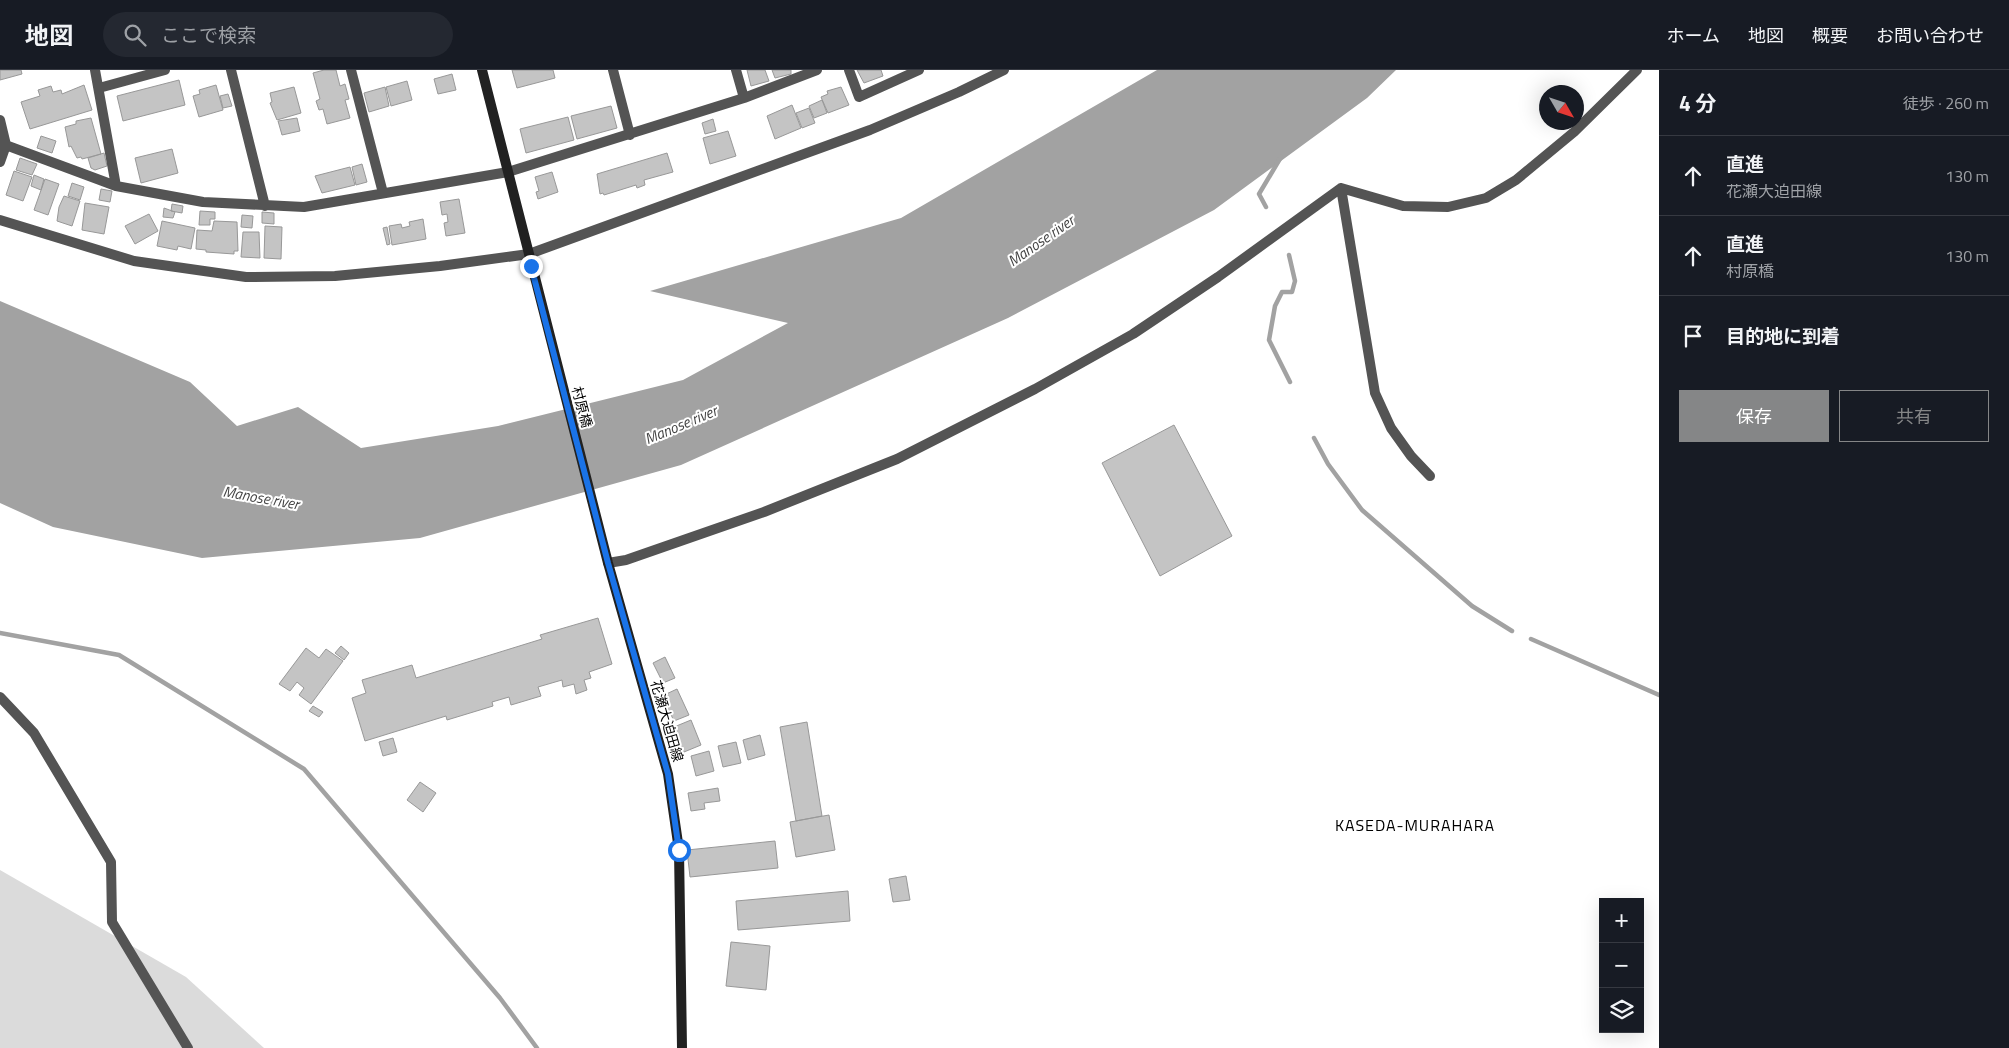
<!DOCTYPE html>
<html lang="ja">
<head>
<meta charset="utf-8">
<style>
	:root { --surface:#171b24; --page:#242831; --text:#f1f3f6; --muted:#9ea1a6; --line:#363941; --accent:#858687 }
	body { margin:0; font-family:"Titillium Web","Noto Sans JP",sans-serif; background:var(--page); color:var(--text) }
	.controls { position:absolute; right:15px; bottom:15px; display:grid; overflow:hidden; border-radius:0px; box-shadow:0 5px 20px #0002 }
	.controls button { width:45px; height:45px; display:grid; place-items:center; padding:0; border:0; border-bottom:1px solid var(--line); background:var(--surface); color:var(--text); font:25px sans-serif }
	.compass { position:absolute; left:1539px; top:15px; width:45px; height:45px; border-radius:50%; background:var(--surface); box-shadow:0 5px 20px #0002; rotate:129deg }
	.stop { position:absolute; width:15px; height:15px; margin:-11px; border:4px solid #1a73e8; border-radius:50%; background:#fff }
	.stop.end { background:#1a73e8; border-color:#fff; box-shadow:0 1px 5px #0008 }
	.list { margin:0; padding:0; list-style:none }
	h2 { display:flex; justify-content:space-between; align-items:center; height:65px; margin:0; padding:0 20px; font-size:21px }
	h2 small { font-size:16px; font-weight:400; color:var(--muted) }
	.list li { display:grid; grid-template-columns:32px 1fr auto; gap:15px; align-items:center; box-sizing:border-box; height:80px; padding:0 20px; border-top:1px solid var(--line) }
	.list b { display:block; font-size:19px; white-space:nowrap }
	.list p { margin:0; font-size:16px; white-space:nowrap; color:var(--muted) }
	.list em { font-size:16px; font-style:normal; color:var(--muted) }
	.actions { display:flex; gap:10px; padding:15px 20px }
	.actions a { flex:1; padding:11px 0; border:1px solid var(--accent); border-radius:0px; text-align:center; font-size:18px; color:var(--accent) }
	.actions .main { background:var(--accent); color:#fff }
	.icon { flex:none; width:28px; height:28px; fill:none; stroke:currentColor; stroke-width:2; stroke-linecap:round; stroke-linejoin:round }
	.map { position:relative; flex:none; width:1659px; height:978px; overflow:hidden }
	header { display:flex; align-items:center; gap:30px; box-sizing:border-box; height:70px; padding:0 25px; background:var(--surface); border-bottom:1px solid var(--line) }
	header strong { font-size:24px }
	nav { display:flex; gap:28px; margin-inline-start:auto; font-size:18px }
	.search { width:350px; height:45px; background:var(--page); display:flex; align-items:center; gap:12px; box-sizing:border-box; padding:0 18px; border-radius:28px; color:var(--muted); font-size:19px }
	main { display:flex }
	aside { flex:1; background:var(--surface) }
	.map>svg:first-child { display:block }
</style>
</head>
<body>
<header>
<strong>地図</strong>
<div class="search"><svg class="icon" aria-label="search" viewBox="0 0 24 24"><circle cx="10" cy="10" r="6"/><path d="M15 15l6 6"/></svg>ここで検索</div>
<nav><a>ホーム</a><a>地図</a><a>概要</a><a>お問い合わせ</a></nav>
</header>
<main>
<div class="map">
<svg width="1659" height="978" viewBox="0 0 1659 978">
	<rect width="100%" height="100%" fill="#fff"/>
	<!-- green -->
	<path fill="#dbdbdb" d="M0 800 186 907 264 978H0Z"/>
	<!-- water -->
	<path fill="#a2a2a2" d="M1157 0H1396L1367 28 1214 140 1008 248 681 395 420 468 202 488 53 457 0 433V231L190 312 237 356 298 337 361 378 498 356 683 310 788 253 650 221 901 148Z"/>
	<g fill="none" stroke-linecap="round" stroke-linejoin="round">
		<!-- stream -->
		<path stroke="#a2a2a2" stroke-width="4.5" d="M1266 137 1259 124 1281 87
			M1289 185 1295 211 1292 222H1282L1275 236 1269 270 1290 312
			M1314 368 1328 394 1362 440 1472 536 1512 561
			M0 563 119 585 304 699 500 928 537 978
			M1531 569 1659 625"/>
	</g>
	<!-- building -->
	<path fill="#c4c4c4" stroke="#989898" d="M0 0H21L22 4 0 10Z
		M324 0H336L340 16 345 14 349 29 345 30 350 48 327 54 323 39 319 40 316 31 320 29 313 3Z
		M512 0H553L555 8 517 18Z
		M747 0H765L769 11 751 16Z
		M772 0H791V4L775 8Z
		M857 0H881L883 6 864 13Z
		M452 4 456 20 438 24 434 9Z
		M179 10 185 35 123 51 117 26Z
		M407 11 412 30 391 36 386 17Z
		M84 15 92 40 30 59 21 32 40 26 38 20 51 16 53 22 61 20 62 24Z
		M216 15 223 40 199 47 193 26 200 24 199 20Z
		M294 17 301 43 277 50 270 33 272 32 270 23Z
		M385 17 389 36 369 42 364 23Z
		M841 17 849 35 828 43 821 27 828 24 827 21Z
		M228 24 232 36 223 38 220 26Z
		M822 30 827 43 814 48 809 36Z
		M792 35 801 58 775 69 767 46Z
		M611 36 617 58 577 69 571 46Z
		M809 38 815 53 802 58 796 43Z
		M568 47 574 70 526 83 520 59Z
		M91 48 101 84 82 89 81 87 77 88 71 76 69 77 65 57 76 54V51Z
		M297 48 300 61 282 65 278 51Z
		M713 49 716 61 705 64 702 53Z
		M728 61 736 86 710 94 703 68Z
		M41 66 56 71 52 83 37 78Z
		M172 79 178 103 141 113 135 88Z
		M104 83 107 96 95 100 91 98 88 88Z
		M667 83 673 102 644 110 645 115 637 118 636 115 604 125 603 123 600 124 597 104Z
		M20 88 37 94 32 105 16 100Z
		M362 94 367 112 356 115 352 97Z
		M350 97 355 115 322 123 315 106Z
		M14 101 32 107 23 131 6 125Z
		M552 102 558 122 538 129 536 122 539 121 535 107Z
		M34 105 44 109 41 120 31 116Z
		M45 109 59 114 48 145 34 140Z
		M72 113 84 117 80 130 68 126Z
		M101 119 112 121 110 132 99 130Z
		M64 126 80 131 72 156 57 151 59 137Z
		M459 129 465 163 446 166 444 153 448 152 447 144 442 145 440 132Z
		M85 133 109 137 104 164 82 160Z
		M172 134 183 136 182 143 171 141Z
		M164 138 175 142 173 148 163 147Z
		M200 141 215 142V149H210V155H199Z
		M262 142 274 143V154L262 153Z
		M149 144 158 161 135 174 125 156Z
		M242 145 253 146 252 158 241 157Z
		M423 149 426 169 392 175 389 156 401 154 402 158 410 156 409 152Z
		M162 151 195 158 191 179 178 176 177 180 157 176Z
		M214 151 237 152 238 181H234V184L206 182V180L196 179 197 160 212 161Z
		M265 156 282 157 281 189 264 188Z
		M387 157 390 174 387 175 383 158Z
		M243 162H259L260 188 241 187Z
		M1174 355 1232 466 1160 506 1102 393Z
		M598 548 612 594 589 602 591 608 584 610 587 620 576 624 574 614 563 617 562 610 538 617 541 626 511 635 509 627 492 632 493 636 447 650 446 646 365 671 352 628 366 623 362 610 412 595 416 608 542 569 540 565Z
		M341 576 349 583 344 590 335 583Z
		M306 578 319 588 326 579 343 591 311 634 299 625 304 618 297 612 290 621 279 614Z
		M665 587 675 608 663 613 653 593Z
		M677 619 689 645 674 651 662 626Z
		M313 636 323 642 319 647 309 641Z
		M691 650 701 675 684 682 674 657Z
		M807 652 822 746 796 751 780 657Z
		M760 665 765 685 748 690 743 670Z
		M393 668 397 682 383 686 379 672Z
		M736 672 741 693 723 697 718 676Z
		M709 681 714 701 696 706 691 686Z
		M420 712 436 723 423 742 407 730Z
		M718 718 720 731 704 733 705 739 691 741 688 723Z
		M829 745 835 780 796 787 790 752Z
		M775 771 778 798 690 807 687 780Z
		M906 806 910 830 893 832 889 809Z
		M848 821 850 851 738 860 736 831Z
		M731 872 770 876 766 920 726 916Z"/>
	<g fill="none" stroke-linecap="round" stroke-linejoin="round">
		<!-- street -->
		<path stroke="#545454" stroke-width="10" d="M95 0 116 116
			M231 0 265 136
			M351 0 383 123
			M613 0 630 65
			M736 0 744 28
			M849 0 859 27 919 0
			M99 18 165 0
			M0 50 6 75 0 92
			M0 73 116 116 203 132 304 137 508 102 744 28 817 0
			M1341 118 1403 136 1448 137 1486 128 1516 110 1574 62 1637 0
			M1341 118 1375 323 1391 358 1411 386 1430 406
			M0 150 134 191 246 207 335 206 440 196 529 184 870 60 959 22 1004 0
			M608 493 626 490 764 442 897 389 1035 319 1133 264 1218 207 1341 118
			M0 627 34 663 111 792 112 852 188 978"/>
		<!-- secondary -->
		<path stroke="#212121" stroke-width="10" d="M482 0 608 493 668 704 679 780 682 978"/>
	</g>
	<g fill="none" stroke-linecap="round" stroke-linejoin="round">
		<!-- route -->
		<path stroke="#1a73e8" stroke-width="6" d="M531 196 608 493 668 704 679 780"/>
	</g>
	<g text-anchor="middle" stroke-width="4" stroke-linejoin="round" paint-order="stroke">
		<!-- street labels -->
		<g font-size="14" fill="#000" stroke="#fff">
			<text transform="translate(582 337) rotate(75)" y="5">村原橋</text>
			<text transform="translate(667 651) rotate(74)" y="5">花瀬大迫田線</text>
		</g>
		<!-- water labels -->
		<g font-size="15" font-style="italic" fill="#434343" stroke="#fff">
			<text transform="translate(1041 171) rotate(-35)" y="5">Manose river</text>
			<text transform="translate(681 355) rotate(-23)" y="5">Manose river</text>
			<text transform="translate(261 428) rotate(10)" y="5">Manose river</text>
		</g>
		<!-- quarter labels -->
		<g font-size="16" letter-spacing="1" fill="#000" stroke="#fff">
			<text x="1415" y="761">KASEDA-MURAHARA</text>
		</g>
	</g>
</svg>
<div class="controls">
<button>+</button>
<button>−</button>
<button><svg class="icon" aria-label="layers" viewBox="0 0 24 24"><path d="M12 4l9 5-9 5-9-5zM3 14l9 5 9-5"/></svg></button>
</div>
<svg class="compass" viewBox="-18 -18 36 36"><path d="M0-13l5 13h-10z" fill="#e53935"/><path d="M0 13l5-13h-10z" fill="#9ea1a6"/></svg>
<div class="stop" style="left:679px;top:780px"></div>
<div class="stop end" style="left:531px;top:196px"></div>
</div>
<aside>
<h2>4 分<small>徒歩 · 260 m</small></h2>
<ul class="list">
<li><svg class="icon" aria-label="ahead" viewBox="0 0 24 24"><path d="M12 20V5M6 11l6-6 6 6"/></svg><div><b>直進</b><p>花瀬大迫田線</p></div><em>130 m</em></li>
<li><svg class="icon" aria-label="ahead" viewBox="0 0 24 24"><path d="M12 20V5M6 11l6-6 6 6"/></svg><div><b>直進</b><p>村原橋</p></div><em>130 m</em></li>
<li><svg class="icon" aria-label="arrive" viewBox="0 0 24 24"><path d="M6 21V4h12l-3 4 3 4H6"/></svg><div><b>目的地に到着</b></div></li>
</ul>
<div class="actions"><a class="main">保存</a><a>共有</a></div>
</aside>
</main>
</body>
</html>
